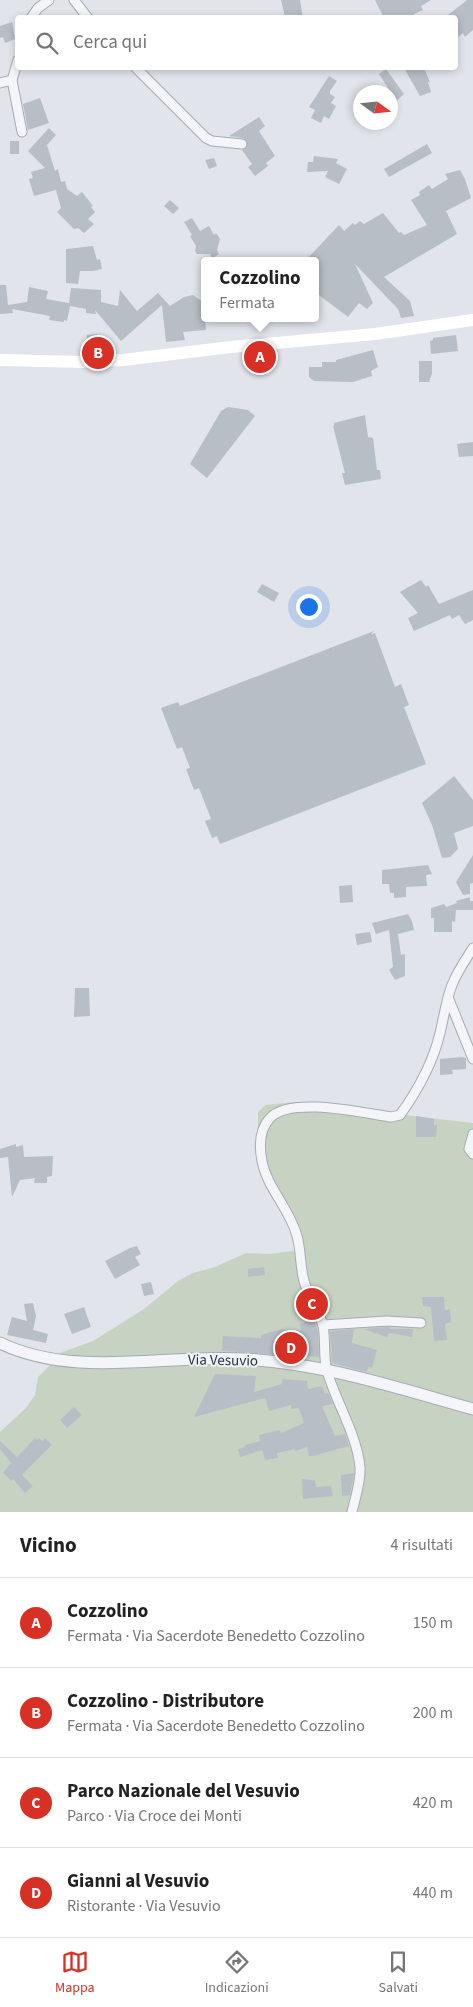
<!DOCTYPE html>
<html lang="it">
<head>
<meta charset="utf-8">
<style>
	:root { --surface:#fff; --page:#f6f6f6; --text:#222; --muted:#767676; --line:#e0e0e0; --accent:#d93025 }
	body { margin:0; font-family:"Source Sans 3",sans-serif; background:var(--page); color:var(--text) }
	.compass { position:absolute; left:353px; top:85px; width:45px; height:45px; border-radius:50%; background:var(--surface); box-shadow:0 2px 8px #0003; rotate:105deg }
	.you { position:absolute; left:308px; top:606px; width:18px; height:18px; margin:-12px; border:4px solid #fff; border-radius:50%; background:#1a73e8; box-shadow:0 0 0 8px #1a73e833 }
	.badge { display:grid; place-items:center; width:32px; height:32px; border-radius:50%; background:var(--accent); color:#fff; font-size:16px; font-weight:700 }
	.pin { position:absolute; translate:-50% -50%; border:2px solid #fff; box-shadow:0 1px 5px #0006 }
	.popup { position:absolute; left:201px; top:257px; width:118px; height:65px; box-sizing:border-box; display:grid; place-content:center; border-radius:5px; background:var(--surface); filter:drop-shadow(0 1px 4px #0005); font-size:16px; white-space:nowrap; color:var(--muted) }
	.popup b { font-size:19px; color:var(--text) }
	.popup::after { content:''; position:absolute; left:50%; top:100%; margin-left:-10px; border:10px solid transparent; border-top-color:var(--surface) }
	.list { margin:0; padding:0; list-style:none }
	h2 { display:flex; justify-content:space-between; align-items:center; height:65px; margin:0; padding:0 20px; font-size:21px }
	h2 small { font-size:16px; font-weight:400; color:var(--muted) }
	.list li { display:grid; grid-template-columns:32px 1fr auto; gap:15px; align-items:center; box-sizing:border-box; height:90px; padding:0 20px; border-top:1px solid var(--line) }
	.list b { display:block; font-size:19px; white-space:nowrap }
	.list p { margin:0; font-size:16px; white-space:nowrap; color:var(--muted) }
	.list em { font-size:16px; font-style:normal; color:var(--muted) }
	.icon { flex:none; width:28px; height:28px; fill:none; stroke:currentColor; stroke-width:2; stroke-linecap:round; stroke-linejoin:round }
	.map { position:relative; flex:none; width:473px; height:1512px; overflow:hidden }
	.search { position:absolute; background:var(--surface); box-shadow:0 2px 8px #0003; left:15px; right:15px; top:15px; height:55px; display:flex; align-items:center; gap:12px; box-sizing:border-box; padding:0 18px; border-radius:5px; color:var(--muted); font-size:19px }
	.sheet { height:425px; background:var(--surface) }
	nav { display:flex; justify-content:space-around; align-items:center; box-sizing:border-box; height:70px; border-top:1px solid var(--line); background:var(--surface); font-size:14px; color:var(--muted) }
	nav a { display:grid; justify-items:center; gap:2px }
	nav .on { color:var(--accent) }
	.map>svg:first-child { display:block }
</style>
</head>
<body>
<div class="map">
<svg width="473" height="1512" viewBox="0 0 473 1512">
	<rect width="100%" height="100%" fill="#e1e4ea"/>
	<!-- green -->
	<path fill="#c7d3c2" d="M295 1102 473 1123V1512H0V1432L26 1408 35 1395 38 1377 55 1360 54 1355 93 1341 144 1309 178 1281 193 1273 215 1267 246 1253 270 1254 299 1250 289 1218 267 1180 258 1130V1112L266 1105Z"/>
	<!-- building -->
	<path fill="#b8bec6" d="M281 0H300L303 18H295L294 16 285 17Z
		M375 0H431L421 6 423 10 414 14 415 18H384Z
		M467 0H473V30L465 37 463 33 456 39V18H450L448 15Z
		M12 22 15 39 5 43 3 37 0 38V26Z
		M404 68H424L430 82H428L431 92 420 96Z
		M386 69 404 94 390 107V91L379 74Z
		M329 76 337 81 330 91V94L335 97 331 103 336 106 329 119 324 116 321 123 311 118 315 110 309 107Z
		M40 98 49 123 28 130 23 104Z
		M259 117 265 126 259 131 275 156 266 163 268 166 255 176 248 167 252 164 242 150 247 147V141L243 138 229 136Z
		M49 128 56 135 47 145 55 171 58 169 61 182 65 181 67 189 77 196 82 192 93 206 91 207 95 212 88 219 94 224 84 233 78 228 74 229 57 212 61 208 56 190 34 196 29 179 33 178 31 172 45 168 28 151Z
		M10 141H19V154H10Z
		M427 144 432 153 389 177 384 169Z
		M314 156 338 159 336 163 347 169 339 184 325 177 328 171 307 172 308 162H313Z
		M214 158 217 166 209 169 205 160Z
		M460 170 465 179 471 198 446 211 457 234 384 277 410 301 414 316 401 318 398 309 355 264 373 303 367 309 359 303 348 317 315 292V261H305L339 225 344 231 353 223 355 225 360 221 364 224 383 213 399 233 401 232 404 235 427 225 411 200 420 195 419 192 429 185 432 189 448 179 445 174Z
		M170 200 179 208 173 214 164 206Z
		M192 218 200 231 209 226 214 235 216 233 220 239 217 250 219 254 212 258 210 254H197L195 251 196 246 190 236 192 235 184 222Z
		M93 246 97 260 100 259 102 269 93 271H80L78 284 66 283V249Z
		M0 285H6L8 305 27 302 29 287 48 291 46 299 69 303 71 288 101 290V302L118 306 120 290 137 311 158 293 170 306 184 297 193 295 204 303 206 330 183 332 185 340 166 342 162 305 121 341 95 310 96 314 86 313V309L70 306 67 321 64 320V322L49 320 50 316 12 309 13 313 0 314Z
		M97 334 98 346 87 347V335Z
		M456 335 458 351 431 354 430 341 433 340V338Z
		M373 350 378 367 371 371 372 376 353 382 314 381 309 377V367H322V362H336V360Z
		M419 361H432V373L429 382H419Z
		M228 407 248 410 255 416 207 478 190 464 221 411Z
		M365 415 368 437 373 438 377 470H380L381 479 345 485 342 473H345L333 426H334V423Z
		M473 442V456L459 457 457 444Z
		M421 580 426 587 428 585 439 604 473 590V620L465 624 459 615 452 619 450 615 414 631 408 618 418 613 400 592Z
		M262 584 279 593 274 602 257 592Z
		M374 631 371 634 375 633 395 687 401 684 409 705 404 707 426 764 220 844 217 836 212 838 205 821 211 819 199 788 194 790 186 769 190 768 182 747 177 749 161 708 178 702 180 706Z
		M454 776 473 800V826L454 833 458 849 450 857 442 858 432 825 422 803Z
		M473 855V883L470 884V894L463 895 456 882Z
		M428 865 432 874 426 875 427 886 406 887V897L394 898V893H390L389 884H382V870Z
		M352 885 353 902 340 903 339 886Z
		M470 897V901H473V910H456L455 922 452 921V932H434V918H431V908L444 904 446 907 457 903 456 901Z
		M408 914 412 921 414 930 398 934 401 955 405 954V976L395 980 389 970 393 967 389 930 376 934 372 923Z
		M370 932 372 942 357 945 355 934Z
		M75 988H89L90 1016 74 1017Z
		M462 1057 466 1058V1069L452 1070 453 1074 440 1075V1059Z
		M416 1116 434 1119V1125H437L436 1137H416Z
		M16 1144V1147L23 1145 24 1157 53 1156 52 1176 47 1177V1183H34L35 1178 20 1180 12 1197 8 1157 0 1158V1149Z
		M137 1246 141 1254 135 1257 140 1265 115 1279 105 1261 130 1248Z
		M264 1267 265 1275 248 1277V1269Z
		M151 1282 154 1294 144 1296 141 1284Z
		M422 1297H444L445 1310 450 1309 451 1322 445 1324 447 1340 434 1341 431 1307 423 1306Z
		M33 1303 36 1316 33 1330 48 1334 46 1343 7 1335 12 1317 27 1321 24 1304Z
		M84 1307 91 1327 72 1334 64 1314Z
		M314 1320 318 1332 319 1357 222 1351 223 1336 261 1338V1335L281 1329 301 1331 300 1324Z
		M387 1327 391 1328 390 1329H413L412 1337 389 1333 387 1337 363 1329Z
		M354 1329 352 1343 377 1350 372 1368 368 1367 367 1372 336 1364 332 1362 330 1331Z
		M215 1374 256 1376 254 1392 282 1384V1379L307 1381 308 1389 322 1386 325 1394 328 1393 333 1404 322 1406 335 1436 345 1434 349 1446 313 1456H309L307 1447 295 1451V1449L277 1453 278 1458 265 1460 262 1450 240 1457 238 1449 245 1447V1445L260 1441 259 1435 280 1430 281 1433 304 1423 299 1408 291 1409V1405L269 1411 265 1398 194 1417Z
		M74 1407 82 1415 67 1428 60 1420Z
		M35 1438 37 1440 39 1438 42 1441 45 1438 52 1445 22 1475 33 1486 25 1493 13 1479 12 1481 3 1473 11 1463 0 1449V1441L17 1457Z
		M354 1473 350 1495 342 1496 341 1475Z
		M302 1479 315 1480 316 1487 331 1486 333 1496 303 1499Z"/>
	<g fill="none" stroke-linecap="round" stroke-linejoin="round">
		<!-- minor casing -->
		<g stroke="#a6abb4" stroke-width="11">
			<path id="minor" d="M74 0 88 18
				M31 18 38 8 49 0
				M18 60 12 80 22 132
				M136 68 206 138 212 141 242 144
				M0 83 12 80
				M448 997 473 1059
				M473 1134 469 1149 473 1154
				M323 1325 387 1321 421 1323
				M352 1512C355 1498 361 1482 360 1467 357 1435 336 1402 327 1371 323 1357 326 1341 323 1326 319 1310 308 1296 304 1281 300 1266 301 1250 297 1236 290 1209 267 1188 262 1161 259 1146 259 1130 270 1118 290 1096 363 1113 391 1117L400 1115C418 1090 433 1063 440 1033 444 1017 446 1000 452 985 457 972 466 959 473 948"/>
		</g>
		<!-- tertiary casing -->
		<g stroke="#a6abb4" stroke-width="13">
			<path id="tertiary" d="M0 1343C76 1379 163 1354 244 1359 322 1363 397 1388 473 1409"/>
		</g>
		<!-- minor -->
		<use href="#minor" stroke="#f4f5f8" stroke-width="9"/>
		<!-- tertiary -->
		<use href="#tertiary" stroke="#f4f5f8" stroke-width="11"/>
		<!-- secondary -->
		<path stroke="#fff" stroke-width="12" d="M0 360 84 362 123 360 231 347 375 334 473 320"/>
	</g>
	<g text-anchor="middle" stroke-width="4" stroke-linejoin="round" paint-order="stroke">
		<!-- street labels -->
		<g font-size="15" fill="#293241" stroke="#f0f3f7">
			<text transform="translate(223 1360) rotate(1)" y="5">Via Vesuvio</text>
		</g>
	</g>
</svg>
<svg class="compass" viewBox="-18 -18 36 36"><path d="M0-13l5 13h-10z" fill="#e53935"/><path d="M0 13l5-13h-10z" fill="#767676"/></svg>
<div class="you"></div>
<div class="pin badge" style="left:260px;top:357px">A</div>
<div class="popup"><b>Cozzolino</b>Fermata</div>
<div class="pin badge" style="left:98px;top:353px">B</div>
<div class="pin badge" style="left:312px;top:1304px">C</div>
<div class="pin badge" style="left:291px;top:1348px">D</div>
<div class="search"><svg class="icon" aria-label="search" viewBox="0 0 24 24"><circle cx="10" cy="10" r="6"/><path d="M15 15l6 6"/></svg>Cerca qui</div>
</div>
<section class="sheet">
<h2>Vicino<small>4 risultati</small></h2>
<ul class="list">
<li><span class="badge">A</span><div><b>Cozzolino</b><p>Fermata · Via Sacerdote Benedetto Cozzolino</p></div><em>150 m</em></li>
<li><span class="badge">B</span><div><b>Cozzolino - Distributore</b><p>Fermata · Via Sacerdote Benedetto Cozzolino</p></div><em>200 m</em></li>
<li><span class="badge">C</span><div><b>Parco Nazionale del Vesuvio</b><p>Parco · Via Croce dei Monti</p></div><em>420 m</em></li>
<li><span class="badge">D</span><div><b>Gianni al Vesuvio</b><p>Ristorante · Via Vesuvio</p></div><em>440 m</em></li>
</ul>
</section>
<nav>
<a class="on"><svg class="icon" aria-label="map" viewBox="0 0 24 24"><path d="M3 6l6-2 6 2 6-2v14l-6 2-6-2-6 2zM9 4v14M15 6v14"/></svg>Mappa</a>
<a><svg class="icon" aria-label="directions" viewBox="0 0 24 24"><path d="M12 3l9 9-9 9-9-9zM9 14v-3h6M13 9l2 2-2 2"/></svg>Indicazioni</a>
<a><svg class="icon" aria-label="saved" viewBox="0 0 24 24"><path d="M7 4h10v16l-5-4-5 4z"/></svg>Salvati</a>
</nav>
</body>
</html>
